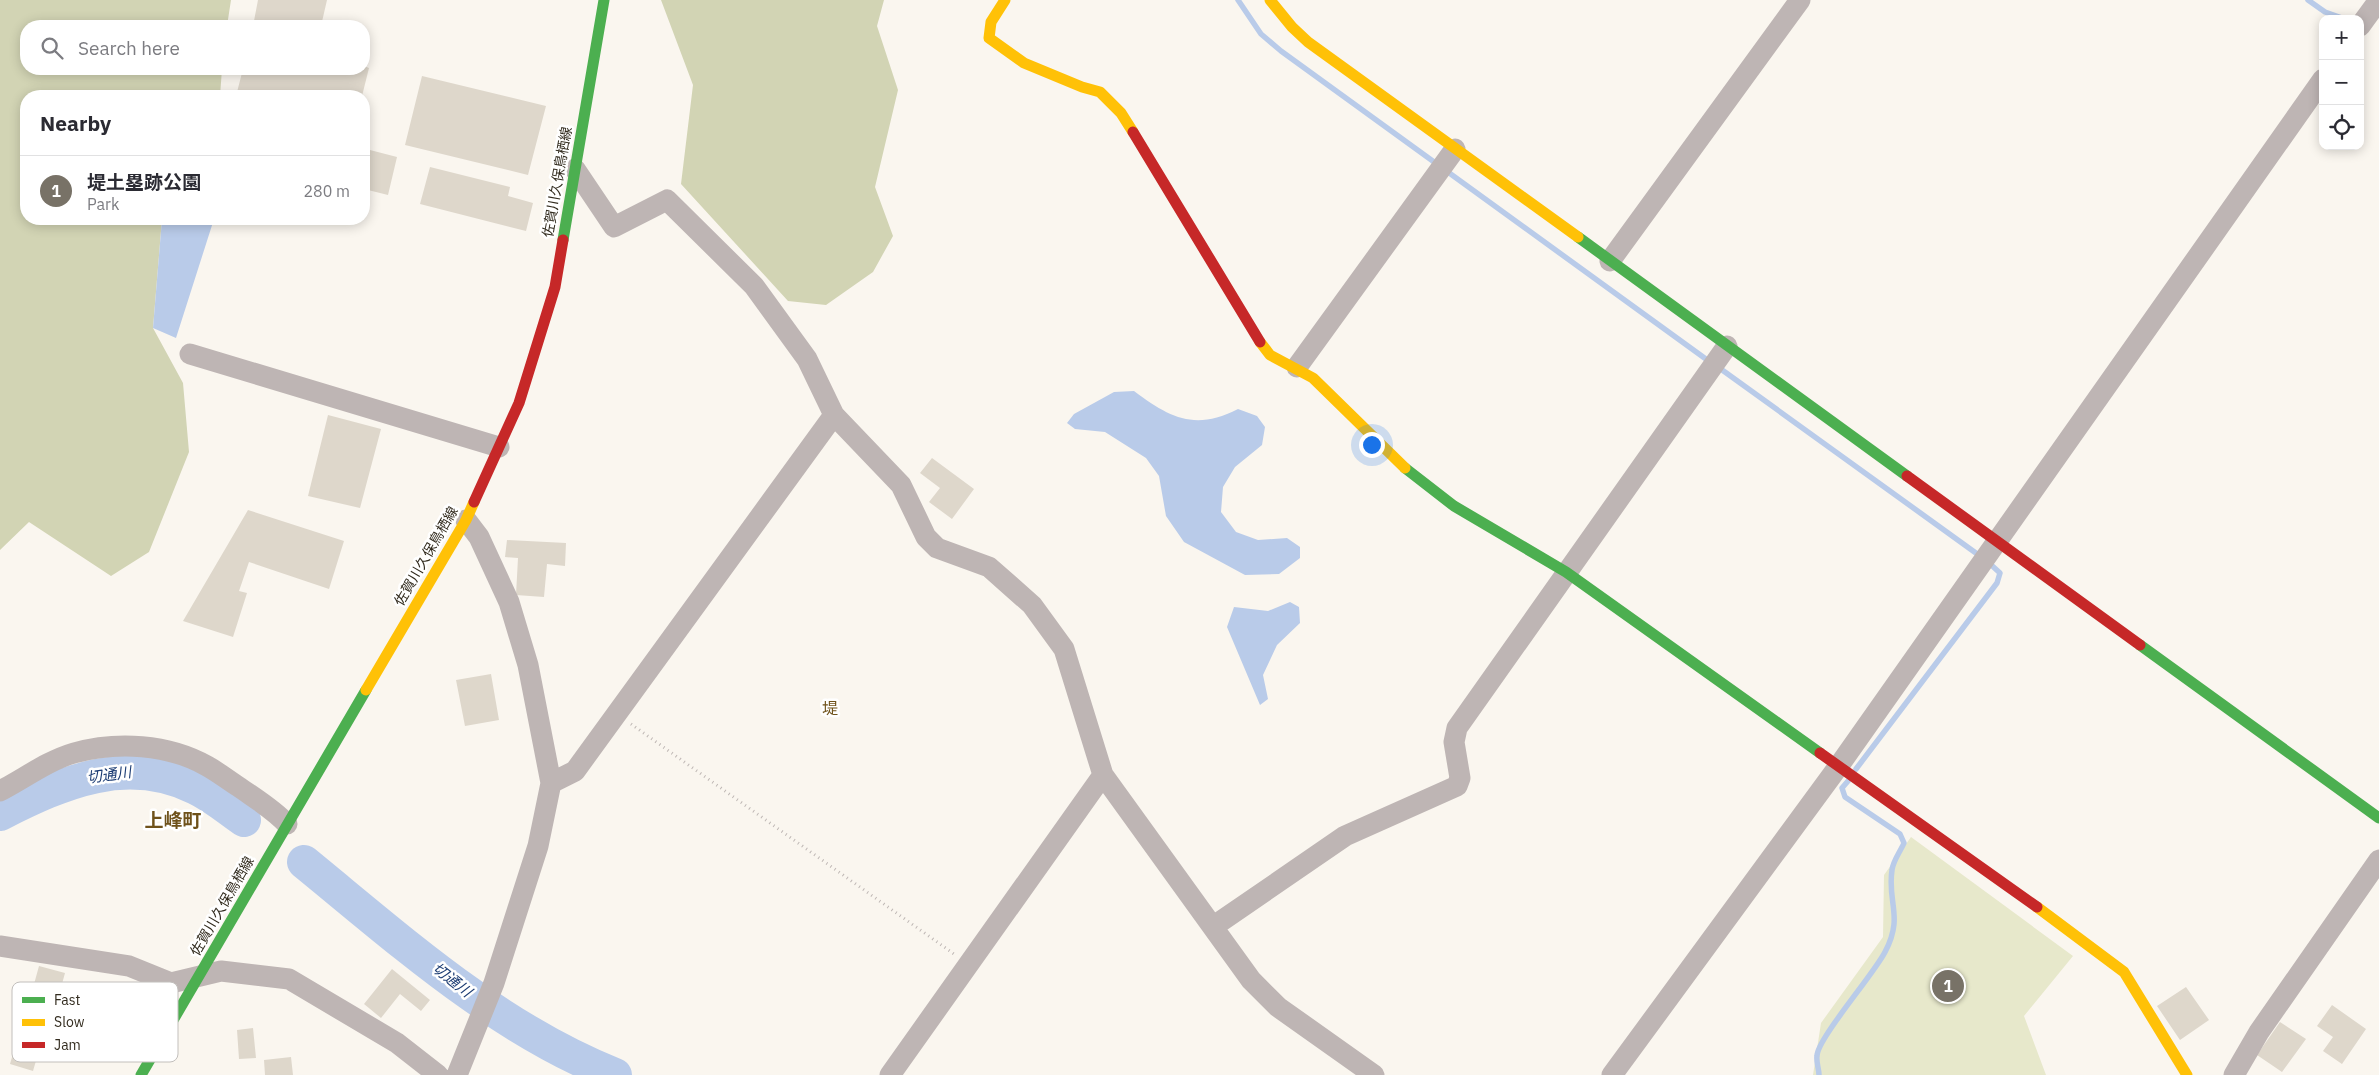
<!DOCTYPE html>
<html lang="en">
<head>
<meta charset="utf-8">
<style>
	:root { --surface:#fff; --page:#f2f2f3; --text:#2b2b33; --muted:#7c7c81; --line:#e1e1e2; --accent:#787267 }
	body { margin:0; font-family:"IBM Plex Sans","Noto Sans JP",sans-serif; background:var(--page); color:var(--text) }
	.controls { position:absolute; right:15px; top:15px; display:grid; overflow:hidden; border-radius:10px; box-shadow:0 2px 12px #0003 }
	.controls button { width:45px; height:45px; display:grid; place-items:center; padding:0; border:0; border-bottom:1px solid var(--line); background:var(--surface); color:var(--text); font:25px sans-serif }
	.you { position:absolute; left:1371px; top:444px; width:18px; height:18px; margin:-12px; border:4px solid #fff; border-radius:50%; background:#1a73e8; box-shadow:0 0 0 8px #1a73e833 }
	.badge { display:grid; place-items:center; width:32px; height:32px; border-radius:50%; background:var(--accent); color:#fff; font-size:16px; font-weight:700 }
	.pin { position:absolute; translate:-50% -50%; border:2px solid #fff; box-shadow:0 1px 5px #0006 }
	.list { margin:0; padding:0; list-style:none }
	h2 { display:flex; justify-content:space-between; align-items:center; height:65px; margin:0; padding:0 20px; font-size:21px }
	h2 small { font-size:16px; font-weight:400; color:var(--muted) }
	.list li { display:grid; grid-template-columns:32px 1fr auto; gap:15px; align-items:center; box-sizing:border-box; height:70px; padding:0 20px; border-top:1px solid var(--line) }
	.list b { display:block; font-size:19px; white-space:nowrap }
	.list p { margin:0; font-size:16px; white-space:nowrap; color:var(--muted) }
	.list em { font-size:16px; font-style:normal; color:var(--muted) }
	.icon { flex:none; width:28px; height:28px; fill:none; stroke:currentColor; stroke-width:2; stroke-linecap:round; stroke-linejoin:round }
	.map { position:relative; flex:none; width:2379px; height:1075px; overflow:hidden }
	.search { position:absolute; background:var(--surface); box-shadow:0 2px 12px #0003; left:20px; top:20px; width:350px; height:55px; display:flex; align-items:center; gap:12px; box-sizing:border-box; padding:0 18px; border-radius:20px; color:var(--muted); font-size:19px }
	.panel { position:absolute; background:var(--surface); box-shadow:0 2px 12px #0003; left:20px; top:90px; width:350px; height:135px; border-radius:20px }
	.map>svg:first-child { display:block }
</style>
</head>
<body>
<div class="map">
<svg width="2379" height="1075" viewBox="0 0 2379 1075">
	<rect width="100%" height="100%" fill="#faf6ef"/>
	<!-- green -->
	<path fill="#e7e8cb" d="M1911 837 2073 956 2024 1016 2046 1075H1813L1821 1023 1883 937 1884 875Z"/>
	<!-- forest -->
	<path fill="#d2d4b4" d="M0 0H231L227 26H26V69H222L220 96H26V219H162L153 328 183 383 189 452 149 552 111 576 29 522 0 550Z
		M661 0H884L877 26 898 90 875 187 893 236 873 272 826 305 788 301 681 184 693 85Z"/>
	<!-- water -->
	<path fill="#b9cbe9" d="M162 219H214L176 338 153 328Z
		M1134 391C1170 418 1195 431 1238 409L1257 416 1265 427 1262 445 1235 467 1223 487 1221 512 1236 532 1258 540 1287 538 1300 547V558L1279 574 1245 575 1184 542 1166 516 1159 476 1146 458 1105 432 1075 429 1067 423 1074 414 1114 392Z
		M1290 602 1299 607 1300 623 1277 645 1263 675 1268 699 1260 705 1227 627 1234 607 1268 611Z"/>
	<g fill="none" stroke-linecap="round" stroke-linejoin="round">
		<!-- stream -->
		<path stroke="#b9cbe9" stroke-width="5.5" d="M1238 0 1261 34 1281 51 1710 362
			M2308 0 2325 12 2342 18
			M1718 367 1980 556
			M1856 769 1997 583 2000 573 1988 562
			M1819 1075C1819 1069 1816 1062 1817 1056 1817 1039 1874 974 1885 952 1904 916 1887 903 1892 870 1893 861 1900 852 1904 843L1900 834 1845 797 1842 788 1848 781"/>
		<!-- river -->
		<path stroke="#b9cbe9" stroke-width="34" d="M0 814C63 782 127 754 196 788 213 796 228 809 244 820
			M304 862C402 942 497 1028 615 1075"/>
	</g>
	<!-- building -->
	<path fill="#ded7cb" d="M258 0H327L321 26H253Z
		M364 66 369 68 362 96H236L243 69H364Z
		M422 76 546 106 528 175 405 145Z
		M370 150 397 157 388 195 364 189V176Z
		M430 167 510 187 508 196 533 203 526 231 420 204Z
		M328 415 381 429 360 508 308 496Z
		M932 458 974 489 952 519 929 502 940 488 920 473Z
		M248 510 344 541 329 589 249 562 239 591 247 593 233 637 183 621Z
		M507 540 566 543 565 566 547 564 544 597 516 595 518 558 505 557Z
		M491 674 499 720 465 726 456 680Z
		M39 966 65 973 54 1013 28 1006Z
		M392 969 430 1000 421 1011 400 994 381 1018 364 1004Z
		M2186 987 2209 1020 2180 1040 2157 1006Z
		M2332 1005 2366 1029 2342 1064 2323 1051 2333 1037 2317 1026Z
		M2280 1022 2306 1039 2282 1072 2257 1055Z
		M253 1028 256 1058 239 1059 237 1030Z
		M19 1033 42 1040 33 1071 10 1064Z
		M291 1057 293 1075H265L264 1060Z"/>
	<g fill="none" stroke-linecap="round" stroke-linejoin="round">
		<!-- path -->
		<path stroke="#beb7b4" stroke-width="3" stroke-dasharray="1 4" stroke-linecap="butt" d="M631 724 954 954"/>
		<!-- street -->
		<path stroke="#beb5b4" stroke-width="21" d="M2360 26 2379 0
			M575 169 614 227 667 200 754 286 807 359 834 415 901 485 926 537 937 548 989 567 1032 605 1064 649 1103 775 1251 980 1278 1007 1374 1075
			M1610 261 1800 0
			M190 354 499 447
			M1297 367 1455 149
			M551 783 575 771 834 415
			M0 791C25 778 47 761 74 753 117 741 168 744 207 766 218 772 228 780 239 787 256 799 273 809 287 824
			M1214 926 1345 836 1457 786 1460 778 1454 742 1457 728 1727 346
			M0 946 129 966 171 983 221 971 289 979 397 1043 438 1075
			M457 1075 494 983 538 846 551 783 528 665 509 602 479 537 466 520
			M890 1075 1103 775
			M1612 1075 1838 767 2323 79
			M2234 1075 2259 1032 2379 860"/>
		<!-- fast -->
		<path stroke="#4caf50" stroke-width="11" d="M1578 237 1907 476
			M563 240 604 0
			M1405 468 1454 506 1566 572 1820 753
			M2140 645 2379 818
			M141 1075 366 690"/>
		<!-- slow -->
		<path stroke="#ffc107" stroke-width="11" d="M1005 0 991 22 989 38 1024 63 1082 87 1100 92 1121 113 1133 132
			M1270 0 1292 27 1308 42 1578 237
			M1260 342 1270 355 1313 378 1405 468
			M366 690 466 520 474 502
			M2037 907 2124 972 2187 1075"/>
		<!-- jam -->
		<path stroke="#c62828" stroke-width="11" d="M1133 132 1260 342
			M1907 476 2140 645
			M474 502 519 403 555 287 563 240
			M1820 753 2037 907"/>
	</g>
	<g text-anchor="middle" stroke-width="5" stroke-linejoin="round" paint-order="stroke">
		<!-- street labels -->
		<g font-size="14" fill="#322b1e" stroke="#fff">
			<text transform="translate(557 182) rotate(-80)" y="5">佐賀川久保鳥栖線</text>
			<text transform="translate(426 556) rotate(-60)" y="5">佐賀川久保鳥栖線</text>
			<text transform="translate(222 906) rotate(-60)" y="5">佐賀川久保鳥栖線</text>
		</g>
		<!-- water labels -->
		<g font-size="15" font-style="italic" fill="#1c3c73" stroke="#fff">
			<text transform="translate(109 775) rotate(-8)" y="5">切通川</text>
			<text transform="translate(452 980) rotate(38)" y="5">切通川</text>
		</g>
		<!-- quarter labels -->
		<g font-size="16" fill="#6f521b" stroke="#fff">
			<text x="830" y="714">堤</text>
		</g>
		<!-- district labels -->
		<g font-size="19" font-weight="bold" fill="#6f521b" stroke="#fff">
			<text x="173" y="827">上峰町</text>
		</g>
	</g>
	<!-- legend -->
	<rect x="12" y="982" width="166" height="80" rx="8" fill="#fff" stroke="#c2bfbc" stroke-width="1"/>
	<rect x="22" y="997" width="23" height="6" fill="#4caf50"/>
	<rect x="22" y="1019" width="23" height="7" fill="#ffc107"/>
	<rect x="22" y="1042" width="23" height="6" fill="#c62828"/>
	<g font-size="14" fill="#322b1e">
		<text x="54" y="1005">Fast</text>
		<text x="54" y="1027">Slow</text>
		<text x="54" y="1050">Jam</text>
	</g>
</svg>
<div class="controls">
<button>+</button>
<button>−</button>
<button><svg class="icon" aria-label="locate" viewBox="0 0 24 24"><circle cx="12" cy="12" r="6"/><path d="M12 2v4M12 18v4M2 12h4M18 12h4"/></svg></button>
</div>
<div class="you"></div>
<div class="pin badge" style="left:1948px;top:986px">1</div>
<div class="search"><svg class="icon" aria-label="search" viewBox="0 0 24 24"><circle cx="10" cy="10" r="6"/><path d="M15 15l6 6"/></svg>Search here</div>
<section class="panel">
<h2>Nearby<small></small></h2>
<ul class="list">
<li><span class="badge">1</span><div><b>堤土塁跡公園</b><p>Park</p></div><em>280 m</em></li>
</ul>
</section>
</div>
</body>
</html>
